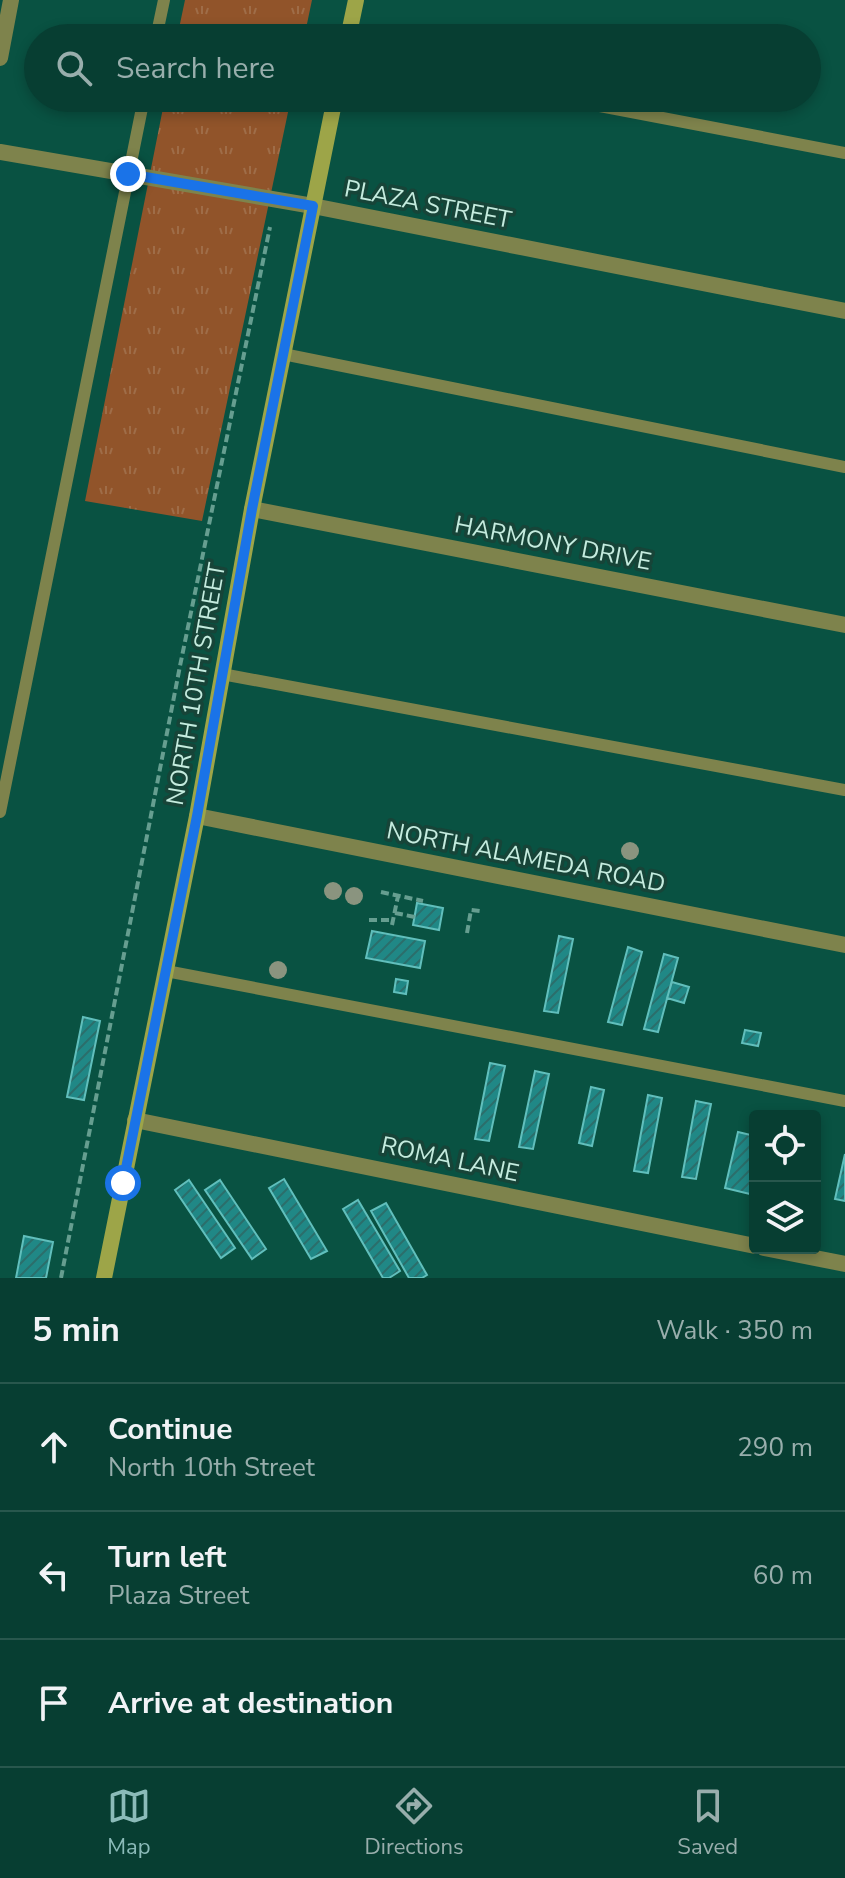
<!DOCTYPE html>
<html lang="en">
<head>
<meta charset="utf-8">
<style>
	:root { --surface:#073e32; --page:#10453a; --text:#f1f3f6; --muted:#98aeac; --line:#28574d; --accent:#8bbbb9 }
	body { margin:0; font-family:"Nunito Sans",sans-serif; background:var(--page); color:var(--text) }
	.controls { position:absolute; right:24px; bottom:24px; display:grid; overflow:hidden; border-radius:8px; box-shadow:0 4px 12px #0003 }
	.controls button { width:72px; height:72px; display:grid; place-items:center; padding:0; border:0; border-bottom:2px solid var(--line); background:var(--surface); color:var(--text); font:40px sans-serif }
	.stop { position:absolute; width:24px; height:24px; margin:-18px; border:6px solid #1a73e8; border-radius:50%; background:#fff }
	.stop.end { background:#1a73e8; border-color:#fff; box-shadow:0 2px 8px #0008 }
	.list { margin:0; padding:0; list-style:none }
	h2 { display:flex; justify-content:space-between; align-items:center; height:104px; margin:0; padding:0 32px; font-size:34px }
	h2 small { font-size:26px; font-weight:400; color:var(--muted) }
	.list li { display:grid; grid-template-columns:52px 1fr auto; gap:24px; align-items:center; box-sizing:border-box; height:128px; padding:0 32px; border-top:2px solid var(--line) }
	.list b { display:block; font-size:30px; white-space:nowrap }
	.list p { margin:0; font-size:26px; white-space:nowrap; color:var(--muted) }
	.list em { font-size:26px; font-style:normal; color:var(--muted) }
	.icon { flex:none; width:44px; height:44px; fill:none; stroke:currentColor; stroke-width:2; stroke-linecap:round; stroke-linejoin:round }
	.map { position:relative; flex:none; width:845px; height:1278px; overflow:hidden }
	.search { position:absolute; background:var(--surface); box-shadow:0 4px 12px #0003; left:24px; right:24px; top:24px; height:88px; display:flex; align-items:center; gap:20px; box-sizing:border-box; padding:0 28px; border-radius:44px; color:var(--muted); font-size:30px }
	.sheet { height:488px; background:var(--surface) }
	nav { display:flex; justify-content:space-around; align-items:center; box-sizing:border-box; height:112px; border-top:2px solid var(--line); background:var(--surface); font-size:22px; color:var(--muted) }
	nav a { display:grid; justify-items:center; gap:4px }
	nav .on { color:var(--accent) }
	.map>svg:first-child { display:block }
</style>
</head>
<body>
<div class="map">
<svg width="845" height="1278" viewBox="0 0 845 1278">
	<defs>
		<pattern id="grass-tufts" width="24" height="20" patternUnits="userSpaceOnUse" patternTransform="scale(2)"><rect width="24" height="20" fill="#91542a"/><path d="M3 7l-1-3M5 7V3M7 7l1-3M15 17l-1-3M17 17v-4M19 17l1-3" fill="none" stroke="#9f6d48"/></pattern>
		<pattern id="building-hatch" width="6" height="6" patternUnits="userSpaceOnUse" patternTransform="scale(2)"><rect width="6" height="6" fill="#208886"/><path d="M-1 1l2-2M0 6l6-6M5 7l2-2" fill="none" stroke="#2b6e6b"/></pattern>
	</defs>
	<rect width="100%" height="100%" fill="#095242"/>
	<!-- grass -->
	<path fill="url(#grass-tufts)" d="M185 0H312L304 38H177Z
		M165 98H291L202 521 85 501Z"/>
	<!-- building -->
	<path fill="url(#building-hatch)" stroke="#61bfbc" stroke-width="2" d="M417 903 443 908 439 930 413 925Z
		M372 931 425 941 420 968 366 958Z
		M559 936 573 939 558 1013 544 1011Z
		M628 947 642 952 622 1025 608 1022Z
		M664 954 678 958 658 1032 644 1029Z
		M396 979 408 981 406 994 394 992Z
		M672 982 689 987 684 1003 667 998Z
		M83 1017 100 1021 84 1100 67 1097Z
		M745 1030 761 1033 758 1046 742 1043Z
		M490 1063 505 1066 489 1141 475 1139Z
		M535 1071 549 1074 533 1149 519 1147Z
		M591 1087 604 1090 592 1146 579 1143Z
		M648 1095 662 1098 648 1173 634 1171Z
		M696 1101 711 1104 696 1179 682 1177Z
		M738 1132 755 1136 754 1195 725 1188Z
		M845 1154V1201L835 1199Z
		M284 1179 327 1251 311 1259 269 1188Z
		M189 1180 235 1248 221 1258 175 1190Z
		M220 1180 266 1249 252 1259 205 1190Z
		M358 1200 400 1271 389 1278H383L343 1209Z
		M386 1203 427 1275 422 1278H409L371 1211Z
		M24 1236 53 1242 46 1278H16Z"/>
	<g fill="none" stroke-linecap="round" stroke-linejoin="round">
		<!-- path -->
		<path stroke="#669e90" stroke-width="4" stroke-dasharray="8 4" stroke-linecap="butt" d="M381 892 423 901
			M395 913 415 917
			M369 920H393
			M392 925 398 896
			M467 933 471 910 480 911
			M61 1278 180 666 270 227"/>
		<!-- lane -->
		<path stroke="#7e834c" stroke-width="12" d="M156 38 164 0
			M558 98 845 153
			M283 354 845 467
			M222 674 845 790
			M0 812 144 98
			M166 971 845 1101"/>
		<!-- street -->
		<path stroke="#7e834c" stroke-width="16" d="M0 58 11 0
			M0 152 313 206 845 311
			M252 509 845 625
			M197 816 845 945
			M135 1120 755 1246
			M764 1248 845 1264"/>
		<!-- secondary -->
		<path stroke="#9da548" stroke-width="16" d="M348 38 356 0
			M104 1278 197 816 252 509 335 98"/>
	</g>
	<!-- trees -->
	<g fill="#8a947f">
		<circle cx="630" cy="851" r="9"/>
		<circle cx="333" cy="891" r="9"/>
		<circle cx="354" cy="896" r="9"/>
		<circle cx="278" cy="970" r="9"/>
	</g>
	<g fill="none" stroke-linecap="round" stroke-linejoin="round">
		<!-- route -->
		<path stroke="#1a73e8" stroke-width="10" d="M123 1183 197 816 252 509 313 206 128 174"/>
	</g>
	<g text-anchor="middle" stroke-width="7" stroke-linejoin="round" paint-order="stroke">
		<!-- street labels -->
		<g font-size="24" fill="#c5ecdf" stroke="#174438">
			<text transform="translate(428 204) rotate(11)" y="8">PLAZA STREET</text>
			<text transform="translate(553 543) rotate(11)" y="8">HARMONY DRIVE</text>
			<text transform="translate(196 684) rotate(-80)" y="8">NORTH 10TH STREET</text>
			<text transform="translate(526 857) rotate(11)" y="8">NORTH ALAMEDA ROAD</text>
			<text transform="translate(450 1159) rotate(12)" y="8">ROMA LANE</text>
		</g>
	</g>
</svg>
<div class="controls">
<button><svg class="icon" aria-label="locate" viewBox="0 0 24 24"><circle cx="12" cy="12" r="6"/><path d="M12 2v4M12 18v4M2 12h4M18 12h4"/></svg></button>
<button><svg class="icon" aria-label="layers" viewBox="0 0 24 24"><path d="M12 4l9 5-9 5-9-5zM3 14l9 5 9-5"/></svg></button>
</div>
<div class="stop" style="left:123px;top:1183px"></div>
<div class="stop end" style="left:128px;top:174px"></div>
<div class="search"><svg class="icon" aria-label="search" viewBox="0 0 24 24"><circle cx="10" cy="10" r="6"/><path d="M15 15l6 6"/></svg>Search here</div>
</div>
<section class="sheet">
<h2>5 min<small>Walk · 350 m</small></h2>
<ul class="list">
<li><svg class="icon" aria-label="ahead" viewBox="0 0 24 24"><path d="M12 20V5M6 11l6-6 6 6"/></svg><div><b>Continue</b><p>North 10th Street</p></div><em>290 m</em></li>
<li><svg class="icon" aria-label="left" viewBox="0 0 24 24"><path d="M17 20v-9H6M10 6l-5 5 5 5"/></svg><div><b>Turn left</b><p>Plaza Street</p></div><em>60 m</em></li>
<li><svg class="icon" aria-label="arrive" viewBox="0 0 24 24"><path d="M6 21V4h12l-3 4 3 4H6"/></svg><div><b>Arrive at destination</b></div></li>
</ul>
</section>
<nav>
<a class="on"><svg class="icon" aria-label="map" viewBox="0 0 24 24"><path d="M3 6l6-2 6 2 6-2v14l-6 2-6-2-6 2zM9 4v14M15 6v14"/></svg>Map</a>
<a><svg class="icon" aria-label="directions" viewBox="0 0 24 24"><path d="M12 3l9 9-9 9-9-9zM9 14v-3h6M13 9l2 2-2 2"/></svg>Directions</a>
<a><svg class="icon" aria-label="saved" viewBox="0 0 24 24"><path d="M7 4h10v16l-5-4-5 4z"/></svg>Saved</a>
</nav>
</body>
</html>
